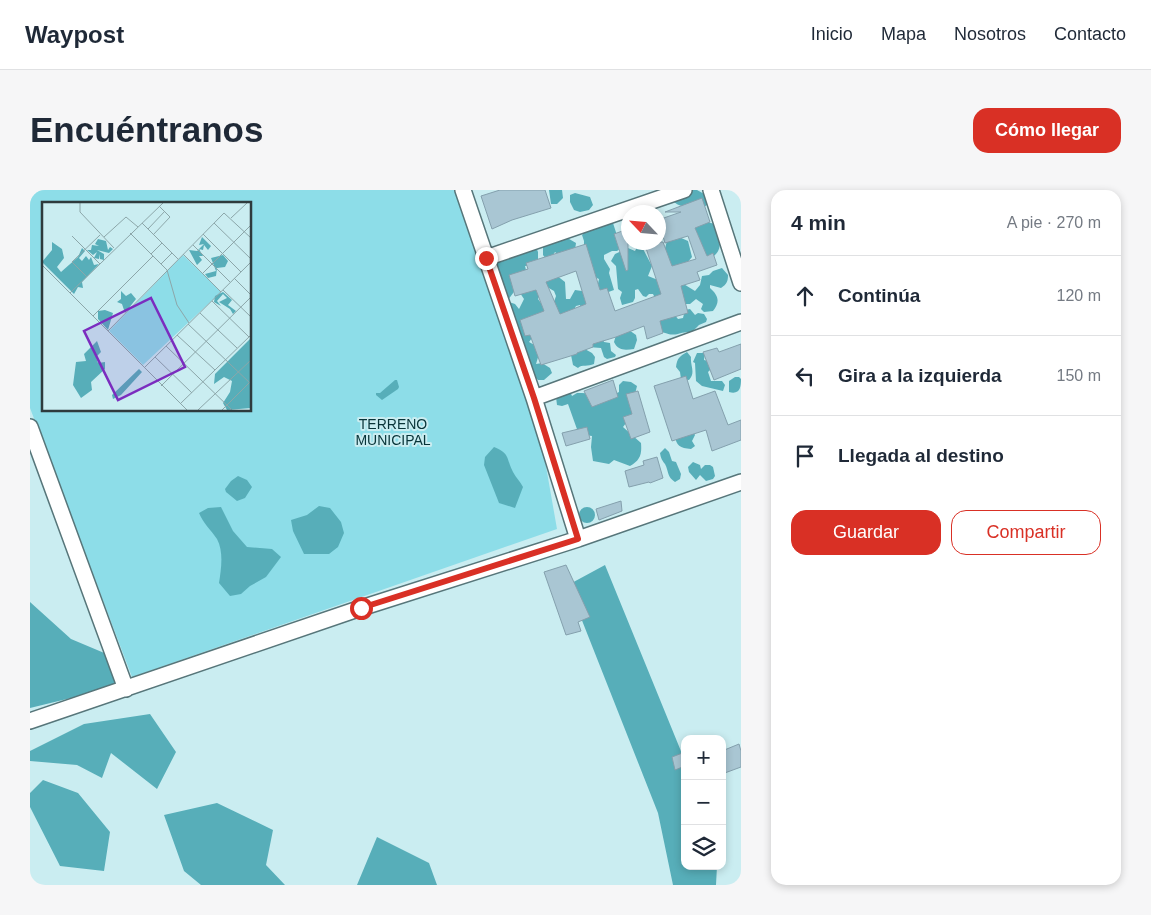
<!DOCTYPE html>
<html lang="es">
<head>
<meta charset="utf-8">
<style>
	:root { --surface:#fff; --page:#f6f6f7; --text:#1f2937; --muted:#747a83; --line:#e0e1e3; --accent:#d93025 }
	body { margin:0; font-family:Helvetica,sans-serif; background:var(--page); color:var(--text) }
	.controls { position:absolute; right:15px; bottom:15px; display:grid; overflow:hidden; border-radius:10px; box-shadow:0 2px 8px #0003 }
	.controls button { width:45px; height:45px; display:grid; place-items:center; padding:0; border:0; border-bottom:1px solid var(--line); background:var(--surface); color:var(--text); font:25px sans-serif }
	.compass { position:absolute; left:591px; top:15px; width:45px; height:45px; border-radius:50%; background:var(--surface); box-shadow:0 2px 8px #0003; rotate:296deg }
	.stop { position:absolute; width:15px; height:15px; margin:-11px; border:4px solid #d93025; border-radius:50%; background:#fff }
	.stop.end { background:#d93025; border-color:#fff; box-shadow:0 1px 5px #0008 }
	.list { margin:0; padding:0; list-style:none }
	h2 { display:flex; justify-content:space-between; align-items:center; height:65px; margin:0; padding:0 20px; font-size:21px }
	h2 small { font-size:16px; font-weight:400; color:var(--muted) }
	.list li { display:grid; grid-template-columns:32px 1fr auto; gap:15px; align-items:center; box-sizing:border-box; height:80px; padding:0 20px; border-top:1px solid var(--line) }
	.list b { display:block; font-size:19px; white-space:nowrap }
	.list em { font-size:16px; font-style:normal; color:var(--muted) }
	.actions { display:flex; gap:10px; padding:15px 20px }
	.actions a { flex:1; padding:11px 0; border:1px solid var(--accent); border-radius:15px; text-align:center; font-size:18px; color:var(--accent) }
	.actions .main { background:var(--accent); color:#fff }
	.icon { flex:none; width:28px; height:28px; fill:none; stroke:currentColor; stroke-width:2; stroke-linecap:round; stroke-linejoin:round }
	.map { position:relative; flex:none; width:711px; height:695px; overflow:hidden; border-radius:15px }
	header { display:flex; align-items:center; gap:30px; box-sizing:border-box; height:70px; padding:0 25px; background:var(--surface); border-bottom:1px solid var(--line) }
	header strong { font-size:24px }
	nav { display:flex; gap:28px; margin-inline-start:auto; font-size:18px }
	.intro { display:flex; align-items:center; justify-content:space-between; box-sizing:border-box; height:120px; padding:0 30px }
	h1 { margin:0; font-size:35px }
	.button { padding:12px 22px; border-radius:15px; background:var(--accent); color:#fff; font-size:18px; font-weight:700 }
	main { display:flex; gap:30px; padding:0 30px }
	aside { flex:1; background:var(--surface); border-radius:15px; box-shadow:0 2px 8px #0003 }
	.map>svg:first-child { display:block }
</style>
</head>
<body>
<header>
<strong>Waypost</strong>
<nav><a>Inicio</a><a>Mapa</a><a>Nosotros</a><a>Contacto</a></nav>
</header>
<div class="intro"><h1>Encuéntranos</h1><a class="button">Cómo llegar</a></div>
<main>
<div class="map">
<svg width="711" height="695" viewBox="0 0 711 695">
	<rect width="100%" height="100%" fill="#caedf1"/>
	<!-- green -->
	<path fill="#8ddde8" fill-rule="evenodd" d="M0 0H432L504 208 527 339 102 487 0 218ZM14 14H220V220H14Z"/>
	<!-- forest -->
	<path fill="#57aeb9" d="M519 0H532L533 8 527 14H521Z
		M661 0H667L676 5 678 14 673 18C664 17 652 19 644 12L646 7Z
		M545 3 560 7 563 15 559 20 550 22 544 20 540 12V5Z
		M675 31 687 35C690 48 694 62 680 68L676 65 664 36Z
		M576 32 583 33 591 58 587 61H582L574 65V69L580 79 579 83 584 100 573 104 567 98 569 89 562 86 554 62V51L552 45 557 40Z
		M534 46 546 53 545 60 529 65 525 62 521 68 516 69 513 65V56Z
		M649 47 658 51 662 67 657 73 642 78 634 62 637 51Z
		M506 57 508 62V75L495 76 496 80 490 84 486 99 478 110 465 74 467 70 479 64 484 67 487 63Z
		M607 57H612L622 76 618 86 628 90 634 105 625 108 623 104H619L616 107 613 106 608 99 605 100V108L603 112 592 115 590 108 592 102 588 99 586 76 581 71 585 64 598 58 605 61Z
		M692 78 698 85C698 91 697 94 691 98L680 95V98C689 106 690 112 683 121L674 122 671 119 673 114 666 109 660 114H654L636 97 652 93 665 101 670 95 672 86 679 85 683 81Z
		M526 85 535 92 536 109H540L545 100 552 101 572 147 574 152 580 153 581 161 586 165 585 167 577 169 574 167 571 158 558 157 550 115 546 116 543 121 535 125 528 124 524 112 526 106 524 101 517 97 515 90Z
		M503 89 510 105 508 109 517 121 498 143 502 148 499 152 508 157 509 164 506 174 512 173 520 178 522 183 514 190H508L504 186 479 112 485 114 489 119 494 109 490 103Z
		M660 119 665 125 668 123 674 124 677 129 676 132 669 135 662 142C647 141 648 149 630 141L628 132 644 124 648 129 653 128 655 120Z
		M599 140 606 145 607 150 604 159C595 160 588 161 584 152L586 145Z
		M553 158 562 163 565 167 564 174C558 177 552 174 548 178L543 175 541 165Z
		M657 162 661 167C660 175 666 183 659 190L651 189 650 182 646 177C647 168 650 166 657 162Z
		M667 163H675L674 170 678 171 681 179 678 182 681 191H692L695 195 693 201 672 196 666 191 665 173 663 172Z
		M705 187H709L711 189C711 197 710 205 699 202V191Z
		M365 190H367L369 197 368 199 352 210 346 205V203H350Z
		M593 191 601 192 607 196 605 204V221L593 237 611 253C612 265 610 270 600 276L584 270 579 274 563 271 561 257 562 246 554 245 548 242 538 214 532 216 527 215 526 207 539 199 542 206 547 203H552L583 205 589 202V195Z
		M664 243 665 245 662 251 665 256 661 259C650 258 646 256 645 245Z
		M464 257C481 264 476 269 483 282 486 288 490 291 493 297L485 318 469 313 454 275 455 267Z
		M635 258 639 262 642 271 646 272 651 284 650 289 645 292C637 287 639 282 635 274 632 270 631 269 630 263Z
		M663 272 670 275 671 279 675 275H680L683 277 685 286 683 289 676 291 670 285 666 290 659 282 658 277Z
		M208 286 217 290 222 297 215 308 207 311 196 302 195 299 201 291Z
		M289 316 300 318 311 332 314 343 308 357 299 364H274L263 341 261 330 277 325Z
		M191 317 203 341 217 357 242 359 251 367 236 387 220 396 211 404 200 406 189 393C191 380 194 362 187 349 181 340 173 333 169 323L178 318Z
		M549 325a8 8 0 1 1 16 0a8 8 0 1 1-16 0Z
		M575 375 655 571V676H687L686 695H643L628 623 538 395Z
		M0 412 41 449 79 465 86 497 0 518Z
		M120 524 146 562 127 599 81 563 72 588 47 575 0 571V561L54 534Z
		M13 590 48 603 80 642 74 681 30 676 0 617V603Z
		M187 613 243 640 236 675 255 695H171L154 681 134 625Z
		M347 647 399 673 407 695H327Z"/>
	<!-- building -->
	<path fill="#a9c6d3" stroke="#84a0ad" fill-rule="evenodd" d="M470 0H515L521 18 482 30 462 39 451 6Z
		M672 8 680 32 665 38 677 66 683 63 687 75 667 82 670 90 651 96 658 123 630 131 633 143 617 149 614 136 586 147 563 154V157L547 163V164L511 175 500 145 495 146 490 130 514 121 506 100 485 106 479 85 498 79 496 73 556 54 570 100 577 98 585 121 631 104 614 52H633L642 76 666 69 658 46 635 53 628 30 651 22H635ZM546 81 556 114 530 124 516 92Z
		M598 39V80L596 81 584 44Z
		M711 154V179L684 190 673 162 687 158 689 162Z
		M656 186 663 209 685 201 698 235 711 230V250L682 261 676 240 642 251 624 196Z
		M583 190 588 207 562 217 554 201Z
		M608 201 620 242 601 249 593 227 602 224 596 204Z
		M557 237 560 249 536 256 532 243Z
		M627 267 633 288 620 293 619 292 599 297 595 281 614 275 613 271Z
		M591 311 592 321 569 330 566 319Z
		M536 375 560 427 548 432 551 441 536 445 514 382Z
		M709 554 711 561V577L692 584V561Z
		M655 562V576L645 580 642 567Z"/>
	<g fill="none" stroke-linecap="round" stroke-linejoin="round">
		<!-- minor casing -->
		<g stroke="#57767a" stroke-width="18">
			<path id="minor" d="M433 0 504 208 548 349
				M681 0 711 93
				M456 68 654 0
				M504 208 711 132
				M0 237 96 499
				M0 531 331 418 548 349 711 292"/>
		</g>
		<!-- minor -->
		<use href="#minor" stroke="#fff" stroke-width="15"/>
	</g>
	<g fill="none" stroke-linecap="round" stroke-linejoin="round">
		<!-- route -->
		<path stroke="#d93025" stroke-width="6" d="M331 418 548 349 504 208 456 68"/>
	</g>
	<g text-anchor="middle" stroke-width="4" stroke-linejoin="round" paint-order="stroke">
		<!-- park labels -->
		<g font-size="14" fill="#083439" stroke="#caedf1">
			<text x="363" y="239">TERRENO<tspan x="363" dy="16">MUNICIPAL</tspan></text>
		</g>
	</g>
	<!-- overview -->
	<g transform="translate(12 12)">
		<rect width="209" height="209" fill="#caedf1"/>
		<path d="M141 53 179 90 101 163 67 129Z" fill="#8ddde8"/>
		<path d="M160 35 169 44 166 48 162 43 161 48 157 47 161 54H157L160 58 155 63 147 48 155 49 162 42 157 43ZM56 37 64 39 66 48 68 45 71 47 67 51 55 48 62 52V58L58 57V52L57 57 52 56 55 50 51 53 45 48H49L50 43 57 44 53 42ZM10 40 20 47 22 56 15 65 19 70 36 55 40 46 43 49 37 56 40 59 44 54 47 58 49 55 52 63 57 62 40 80 41 86 36 85 32 92 0 60 10 48ZM181 53 186 59 183 65 175 66 174 74 166 76 163 72 174 69 169 56ZM79 89 84 94 89 91 94 97 83 111 80 102 75 100 79 97ZM181 90 190 98 186 103 194 109 191 112 188 107 177 100 185 96 181 92 175 99 179 104 172 100 173 94ZM63 108 71 111 66 128 56 117V109ZM209 136V206L185 208 181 201 188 190 190 179 182 175 172 182 173 172ZM55 139 59 150 54 155 56 161 63 160V167L49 180 50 188 39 196 31 183 34 160 44 159 42 152ZM97 167 100 170 79 193 71 197 70 193Z" fill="#57aeb9"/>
		<path fill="none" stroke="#8ca6a9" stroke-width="1" d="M38 1V10L72 46M189 16 205 1M100 21 136 57M172 21 209 57M106 27 123 9M88 31 125 68 135 103 147 121M161 32 199 70M111 33 128 15 117 4M30 34 58 62M62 35 84 15 96 25M151 43 188 80M109 52 120 41M141 52 179 90M119 62 130 51M0 63 145 208M160 72 209 23M45 75 30 60 58 33M192 76 209 93M181 88 209 115M28 91 121 1M170 99 207 135M158 111 195 146M51 114 111 54M146 122 209 182M66 129 182 11 209 36M135 133 173 168M124 144 190 208M113 155 150 191M102 166 209 60M119 184 209 95M138 202 209 133M156 208 209 158M180 208 209 179"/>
		<path fill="#7b2cbf" fill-opacity="0.15" stroke="#7b2cbf" stroke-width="2.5" d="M109 96 143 165 76 198 42 129Z"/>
		<rect width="209" height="209" fill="none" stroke="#2e3b3d" stroke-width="2.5"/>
	</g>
</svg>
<div class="controls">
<button>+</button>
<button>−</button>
<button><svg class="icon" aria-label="layers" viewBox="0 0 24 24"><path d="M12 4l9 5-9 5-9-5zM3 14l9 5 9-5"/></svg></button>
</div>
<svg class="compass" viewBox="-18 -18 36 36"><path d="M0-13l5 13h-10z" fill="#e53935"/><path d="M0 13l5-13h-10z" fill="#747a83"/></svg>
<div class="stop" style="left:331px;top:418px"></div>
<div class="stop end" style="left:456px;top:68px"></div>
</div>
<aside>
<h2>4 min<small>A pie · 270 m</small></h2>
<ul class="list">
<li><svg class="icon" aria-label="ahead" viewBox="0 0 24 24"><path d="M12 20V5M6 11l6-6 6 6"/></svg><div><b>Continúa</b></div><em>120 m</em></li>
<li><svg class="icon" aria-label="left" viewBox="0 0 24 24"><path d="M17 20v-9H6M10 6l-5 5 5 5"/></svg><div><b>Gira a la izquierda</b></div><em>150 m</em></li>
<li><svg class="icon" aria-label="arrive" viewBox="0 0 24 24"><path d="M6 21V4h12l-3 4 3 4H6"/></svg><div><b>Llegada al destino</b></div></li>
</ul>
<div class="actions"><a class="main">Guardar</a><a>Compartir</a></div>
</aside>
</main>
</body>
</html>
